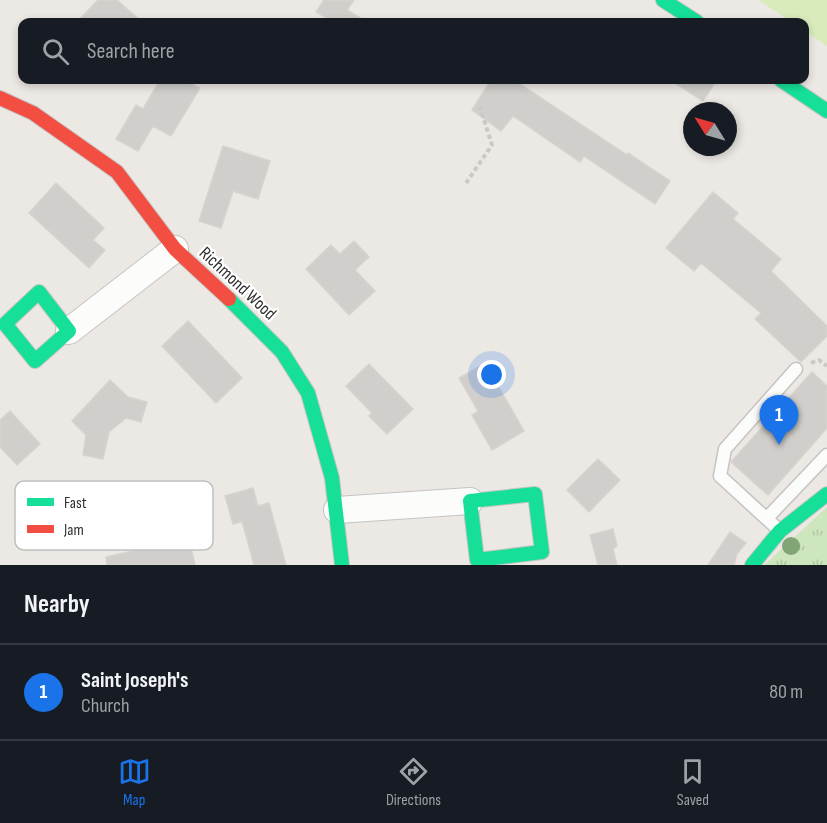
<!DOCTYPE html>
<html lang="en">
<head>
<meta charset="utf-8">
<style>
	:root { --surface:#171b24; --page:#20242c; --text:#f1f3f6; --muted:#9ea1a6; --line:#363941; --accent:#1a73e8 }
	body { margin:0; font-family:"Sofia Sans Condensed",sans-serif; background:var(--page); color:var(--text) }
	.compass { position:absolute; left:683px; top:102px; width:54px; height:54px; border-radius:50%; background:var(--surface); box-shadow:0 3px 9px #0003; rotate:307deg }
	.you { position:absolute; left:492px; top:375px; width:21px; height:21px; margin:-15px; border:4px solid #fff; border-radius:50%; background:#1a73e8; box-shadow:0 0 0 9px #1a73e833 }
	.badge { display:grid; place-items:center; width:39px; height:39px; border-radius:50%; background:var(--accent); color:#fff; font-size:20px; font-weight:700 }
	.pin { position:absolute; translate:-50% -50px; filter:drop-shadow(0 2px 3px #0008) }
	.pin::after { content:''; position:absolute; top:32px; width:21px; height:18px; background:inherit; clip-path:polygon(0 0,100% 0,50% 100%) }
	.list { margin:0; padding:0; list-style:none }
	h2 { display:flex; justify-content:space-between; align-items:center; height:78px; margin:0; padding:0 24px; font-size:26px }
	h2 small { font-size:20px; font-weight:400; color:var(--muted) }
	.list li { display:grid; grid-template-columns:39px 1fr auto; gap:18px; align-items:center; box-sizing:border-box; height:96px; padding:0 24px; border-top:2px solid var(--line) }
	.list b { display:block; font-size:22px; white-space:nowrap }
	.list p { margin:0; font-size:20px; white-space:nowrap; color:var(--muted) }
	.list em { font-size:20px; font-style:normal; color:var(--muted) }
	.icon { flex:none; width:33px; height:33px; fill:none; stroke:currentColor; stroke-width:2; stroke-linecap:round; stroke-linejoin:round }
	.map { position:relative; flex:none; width:827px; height:565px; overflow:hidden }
	.search { position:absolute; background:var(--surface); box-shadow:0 3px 9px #0003; left:18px; right:18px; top:18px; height:66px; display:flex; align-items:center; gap:15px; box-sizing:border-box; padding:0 21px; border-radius:12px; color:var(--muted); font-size:22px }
	.sheet { height:174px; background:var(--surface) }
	nav { display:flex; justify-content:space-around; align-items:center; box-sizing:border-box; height:84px; border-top:2px solid var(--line); background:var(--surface); font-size:16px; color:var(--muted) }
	nav a { display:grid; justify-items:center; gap:3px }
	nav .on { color:var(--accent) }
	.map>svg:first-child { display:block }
</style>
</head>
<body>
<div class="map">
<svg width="827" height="565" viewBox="0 0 827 565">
	<defs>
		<pattern id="grass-tufts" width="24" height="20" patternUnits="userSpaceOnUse" patternTransform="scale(1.5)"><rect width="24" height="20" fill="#cee6be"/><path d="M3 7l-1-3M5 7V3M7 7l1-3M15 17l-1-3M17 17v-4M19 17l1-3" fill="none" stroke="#b1c6a4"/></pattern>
	</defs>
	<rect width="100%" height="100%" fill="#ece8e4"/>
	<!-- grass -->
	<path fill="url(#grass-tufts)" d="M827 507V565H764Z"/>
	<!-- pitch -->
	<path fill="#d9eabb" d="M758 0H827V46L805 31 804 22H792Z"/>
	<!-- building -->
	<path fill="#d1cecb" stroke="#d7d4d0" stroke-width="1.5" d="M98 0H117L142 22H77Z
		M324 0H354L347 10 367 22H334L316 12Z
		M160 80H185L200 88 171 136 153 126 138 151 116 139 136 105 143 109Z
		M491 80H514L627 155 628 153 670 181 655 204 584 156 580 162 513 116 501 131 472 110Z
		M670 80H717L703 101Z
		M223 146 270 161 258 199 233 191 221 228 199 221Z
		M56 183 104 228 93 240 105 250 89 268 29 213Z
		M713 192 738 213 733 219 781 259 771 271 827 326V336L801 362 755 319 761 313 701 263 694 271 666 248Z
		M354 241 369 257 355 270 375 291 349 315 306 269 331 245 340 254Z
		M188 321 242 378 216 403 162 346Z
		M485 363 524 431 492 450 472 415 478 411 459 378Z
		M369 364 413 409 387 434 369 416 372 413 346 386Z
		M812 372 827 386V428L768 495 731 462Z
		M110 380 128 397 147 402 141 422 126 418 109 432 103 459 83 455 86 435 72 421Z
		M10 411 40 444 17 465 0 447V420Z
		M598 459 620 480 589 512 567 490Z
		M253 488 258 506 269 503 286 565H254L242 521 233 524 225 496Z
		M613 529 617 546 613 549 617 565H598L590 535Z
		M730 532 746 543 737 554 734 565H708Z
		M189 538 195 565H107L106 557Z"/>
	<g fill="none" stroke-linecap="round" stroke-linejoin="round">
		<!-- lane casing -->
		<g stroke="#c5c4c5" stroke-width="15">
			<path id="lane" d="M767 518 827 455
				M779 530 720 476 725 449 796 369"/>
		</g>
		<!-- street casing -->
		<g stroke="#c5c4c5" stroke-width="28">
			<path id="street" d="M69 331 175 249
				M337 510 470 501"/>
		</g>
		<!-- fast casing -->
		<g stroke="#c5c4c5" stroke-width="16">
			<path id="fast" d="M663 0 697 22
				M781 80 827 111
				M39 292 69 331 35 361 5 324Z
				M229 299 282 352 308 393 332 478 342 565
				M535 494 542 552 477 560 470 501Z
				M752 565 780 531 827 494"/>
		</g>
		<!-- jam casing -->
		<g stroke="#c5c4c5" stroke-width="16">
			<path id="jam" d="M0 98 33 113 117 172 175 249 229 299"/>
		</g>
		<!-- path -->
		<path stroke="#c9c9c8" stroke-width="4" stroke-dasharray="4.5 3" stroke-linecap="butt" d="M466 183 492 145 480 107
			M811 363 819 360 827 366"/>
		<!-- lane -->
		<use href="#lane" stroke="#fcfcfb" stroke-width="12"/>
		<!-- street -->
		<use href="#street" stroke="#fcfcfb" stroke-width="26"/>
		<!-- fast -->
		<use href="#fast" stroke="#16e098" stroke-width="14"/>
		<!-- jam -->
		<use href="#jam" stroke="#f24e42" stroke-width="14"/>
	</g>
	<!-- trees -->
	<circle fill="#82a575" cx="791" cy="546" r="9"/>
	<g text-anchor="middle" stroke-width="4.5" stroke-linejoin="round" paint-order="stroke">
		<!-- street labels -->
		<g font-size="18" fill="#2e2e2e" stroke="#fff">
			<text transform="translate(238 283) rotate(43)" y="6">Richmond Wood</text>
		</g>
	</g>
	<!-- legend -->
	<rect x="15" y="481" width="198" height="69" rx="9" fill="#fff" stroke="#c0c0c0" stroke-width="1.5"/>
	<rect x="27" y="498" width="27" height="8" fill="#16e098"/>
	<rect x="27" y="525" width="27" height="8" fill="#f24e42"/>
	<g font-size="16" fill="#2e2e2e">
		<text x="64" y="508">Fast</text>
		<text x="64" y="535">Jam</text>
	</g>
</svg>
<svg class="compass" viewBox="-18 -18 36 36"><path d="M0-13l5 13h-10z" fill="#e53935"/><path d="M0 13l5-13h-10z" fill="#9ea1a6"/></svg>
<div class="you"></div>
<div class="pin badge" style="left:779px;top:445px">1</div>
<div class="search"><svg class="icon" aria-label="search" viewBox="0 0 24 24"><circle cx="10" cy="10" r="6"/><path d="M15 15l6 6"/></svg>Search here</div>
</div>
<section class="sheet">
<h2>Nearby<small></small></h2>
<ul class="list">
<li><span class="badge">1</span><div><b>Saint Joseph's</b><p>Church</p></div><em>80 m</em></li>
</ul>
</section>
<nav>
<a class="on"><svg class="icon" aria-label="map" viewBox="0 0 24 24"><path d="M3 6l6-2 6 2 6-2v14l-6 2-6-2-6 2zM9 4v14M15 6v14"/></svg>Map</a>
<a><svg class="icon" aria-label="directions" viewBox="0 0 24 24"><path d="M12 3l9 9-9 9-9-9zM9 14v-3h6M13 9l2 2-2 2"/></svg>Directions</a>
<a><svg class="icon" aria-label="saved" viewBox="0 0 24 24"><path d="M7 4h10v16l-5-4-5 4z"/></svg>Saved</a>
</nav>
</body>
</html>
